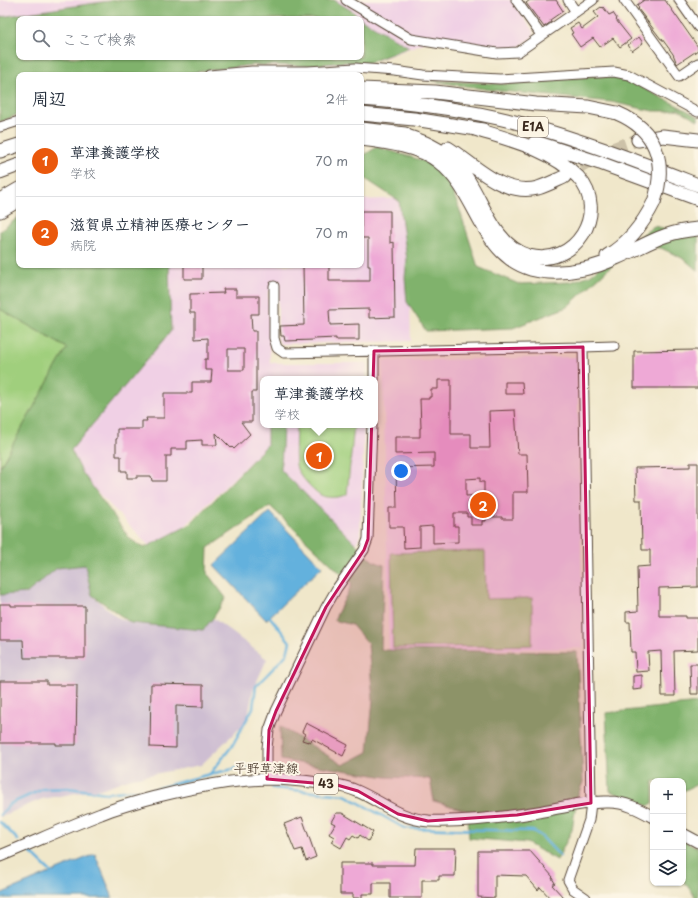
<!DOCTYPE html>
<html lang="ja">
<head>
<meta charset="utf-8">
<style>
	:root { --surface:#fff; --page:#f2f2f3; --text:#1f2937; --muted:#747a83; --line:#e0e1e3; --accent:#ea580c }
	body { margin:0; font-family:"Playpen Sans","Klee One",sans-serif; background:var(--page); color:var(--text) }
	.controls { position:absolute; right:12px; bottom:12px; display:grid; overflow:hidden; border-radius:8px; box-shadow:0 1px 3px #0004 }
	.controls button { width:36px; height:36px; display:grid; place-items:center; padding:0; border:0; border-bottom:1px solid var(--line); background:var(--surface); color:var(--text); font:20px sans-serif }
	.you { position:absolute; left:401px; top:471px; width:14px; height:14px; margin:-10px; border:3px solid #fff; border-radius:50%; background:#1a73e8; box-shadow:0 0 0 6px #1a73e833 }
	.badge { display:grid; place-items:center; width:26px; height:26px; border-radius:50%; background:var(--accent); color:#fff; font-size:13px; font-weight:700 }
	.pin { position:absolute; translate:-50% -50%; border:2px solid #fff; box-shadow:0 1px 4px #0006 }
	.popup { position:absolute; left:260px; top:376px; width:118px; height:52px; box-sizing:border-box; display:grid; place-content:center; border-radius:8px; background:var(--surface); filter:drop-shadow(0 1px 3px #0005); font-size:13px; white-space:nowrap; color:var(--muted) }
	.popup b { font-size:15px; color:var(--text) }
	.popup::after { content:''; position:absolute; left:50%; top:100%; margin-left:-8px; border:8px solid transparent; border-top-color:var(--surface) }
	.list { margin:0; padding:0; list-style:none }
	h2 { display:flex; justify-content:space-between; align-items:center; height:52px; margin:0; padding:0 16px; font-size:17px }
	h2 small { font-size:13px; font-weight:400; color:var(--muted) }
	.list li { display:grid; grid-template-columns:26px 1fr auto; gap:12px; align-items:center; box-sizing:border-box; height:72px; padding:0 16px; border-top:1px solid var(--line) }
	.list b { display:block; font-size:15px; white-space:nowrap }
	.list p { margin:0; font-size:13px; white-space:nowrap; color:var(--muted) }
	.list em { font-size:13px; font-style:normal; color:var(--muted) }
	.icon { flex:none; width:22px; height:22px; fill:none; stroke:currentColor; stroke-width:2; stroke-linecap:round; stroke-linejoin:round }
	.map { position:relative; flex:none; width:698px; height:898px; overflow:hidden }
	.search { position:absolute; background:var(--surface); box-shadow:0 1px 3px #0004; left:16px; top:16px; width:348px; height:44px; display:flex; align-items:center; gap:10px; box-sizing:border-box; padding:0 14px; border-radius:8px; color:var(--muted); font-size:15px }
	.panel { position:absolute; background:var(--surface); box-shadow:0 1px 3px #0004; left:16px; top:72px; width:348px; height:196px; border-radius:8px }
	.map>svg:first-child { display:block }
</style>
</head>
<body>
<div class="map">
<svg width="698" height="898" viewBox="0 0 698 898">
	<rect width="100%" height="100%" fill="#fcf5e5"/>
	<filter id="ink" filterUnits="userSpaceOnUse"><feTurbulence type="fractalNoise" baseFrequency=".025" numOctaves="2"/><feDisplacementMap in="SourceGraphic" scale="8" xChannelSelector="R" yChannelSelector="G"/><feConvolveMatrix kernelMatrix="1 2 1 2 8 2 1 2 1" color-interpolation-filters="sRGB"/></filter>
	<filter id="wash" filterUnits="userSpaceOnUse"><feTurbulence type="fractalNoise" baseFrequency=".012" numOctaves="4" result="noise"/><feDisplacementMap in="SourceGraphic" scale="16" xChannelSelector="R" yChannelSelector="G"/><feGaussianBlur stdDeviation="0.9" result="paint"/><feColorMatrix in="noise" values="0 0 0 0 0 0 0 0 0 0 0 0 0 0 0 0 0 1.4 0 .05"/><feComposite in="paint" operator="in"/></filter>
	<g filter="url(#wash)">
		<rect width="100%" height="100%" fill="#f0e7ca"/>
		<!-- built -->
		<path fill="#f0d0e5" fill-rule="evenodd" d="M0 0H511L534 32 533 37 516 49H496L434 39 368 64H343L307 67 251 66 179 75H19V115L0 122ZM19 19H361V57H19Z
			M407 198 411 341 280 344 278 339V291H268L270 363H367L366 379H263V425H364L360 535 351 554 277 472 273 439 157 554 59 452 160 265H361V200Z
			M577 357 583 648 389 651 383 361Z"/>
		<!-- industrial -->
		<path fill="#cebed2" d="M85 565 92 595 115 616 131 623 203 630 213 618 267 659 253 690 247 721 201 765 128 779 101 789 42 799 0 817V595L27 593 57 568Z"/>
		<!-- green -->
		<path fill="#a0cf7d" stroke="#6e7c4e" d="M0 309 67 348 0 467Z
			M296 425H354L347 494C342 498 329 498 323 496 316 494 300 476 297 469 294 460 296 436 296 425Z
			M485 551 486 599 532 598V645L393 648 391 553Z"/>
		<!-- forest -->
		<path fill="#80b26c" stroke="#5e6e45" d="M116 0H334L352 11 361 19H19V57H361V19L409 47 368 63 343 62 307 66 251 65 171 75H19V114L0 122V17Z
			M595 76 617 77 631 82 698 116V120L678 109 668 111H653L611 102 492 90 425 80 504 84Z
			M377 147 431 163 449 183 459 208 478 267 519 284 571 282 590 275 654 226 698 236V271L684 259 661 248 633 246 567 307 513 328 426 331 407 302 405 277 407 260 399 201 361 176V157Z
			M19 217V265H169L171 331 71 450 82 472 130 539 144 548 191 524 267 445V425H283L281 470 373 561 384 565 381 650 577 652 583 782 577 797 572 830 557 860 527 843 469 838 468 811 434 801 430 779 386 777 281 760 280 726 343 765 368 752 373 700 368 644 352 625 334 620 352 584 270 506 208 548 207 573 226 598 213 618 203 630 131 623 92 595 85 565 57 568 27 593 0 595V467L67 348 0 309V231Z
			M698 703V784L683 791V781H653V803L648 806 610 791 606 713Z
			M683 840 698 848V898H696L683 880Z"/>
		<!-- water -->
		<path fill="#63b1dd" stroke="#4f6e7e" d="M270 512 322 567 266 620 214 565Z
			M95 854 113 898H0V894Z"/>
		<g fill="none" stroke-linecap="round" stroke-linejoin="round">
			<!-- stream -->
			<path stroke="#63b1dd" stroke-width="2.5" d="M210 774 243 767 255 770
				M272 788 345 795 404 828 533 831 541 836 560 856
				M0 815 10 804 43 789 68 788 107 793 130 790 146 791 210 774 232 746 253 708 256 686 287 654 290 642 270 617
				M0 822 18 840
				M29 851 51 872"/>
		</g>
		<g id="blocks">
			<!-- building -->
			<path fill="#eea9d6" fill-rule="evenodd" d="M530 0H556L563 11 550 20 551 22 544 27 526 3Z
				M644 0H665L698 47V50L677 64 673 54 662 39H661L638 9 639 8 637 5Z
				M601 7 602 8 603 7 609 15 613 13 617 19 616 20 631 39 620 47 613 38 600 47 593 38 580 47 571 34 573 33 570 28 578 23 582 29 598 17 594 12Z
				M639 37 643 43 632 51 628 45Z
				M361 211H390V243L394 242 395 317 369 318V309L329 310 330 325 359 324V340H336V338L314 339V340L285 341 284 336H281L280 326 304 325 303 265H329V281H370V266H368V238H361Z
				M184 265H202V279H184Z
				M223 289H236V296H259V314H251L252 331H256V392H252V422H241L250 434 234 449 232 447 231 448 216 433 217 445H202V440L187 441V449H171V456H166V481H152L151 476H137V478H127V471H121V456H116V439H117V429H142V421H147L146 418H164V393H192V382H211L212 370H205V359H208V338L195 339V313H190V294L224 293ZM228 349H244V370H228Z
				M698 350V388H634V351Z
				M438 380H451V434H471V448H490L489 411 515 410 518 454H527L528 492H513V519H502V517H486V521H482V525H471V517H467V513H454V526H458V542L433 543V526L420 527V547L404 548 403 527H389V508H397L396 468 434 467V453L395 454V437H420V428H421L420 399H429V397H431V389H438ZM480 478V482H484V495L466 496V479Z
				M505 382H522L523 394H505Z
				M690 463H698V587L659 588V616H686V618H698V650L674 651 675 696H662L661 651 648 652 649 671 636 672 635 652H631L630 622H626V612L638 611 637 567 650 566V550H642L641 500H636L635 468 690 467Z
				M0 604H11V606H85V658H24L23 640H0Z
				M690 664H698V694H691Z
				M642 675V689L633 690V676Z
				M0 681H47V685H77L76 745H56V743H0Z
				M151 684 203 685V707L176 706V748L150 747Z
				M306 723 348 745 343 756 312 739 311 742 309 741 308 742 302 740 305 734 302 732Z
				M336 813H342L373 832 368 841 360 835 358 838 353 835 350 839 347 837 341 848 331 842 334 837 329 834 335 824 331 822Z
				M302 817 316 857 306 861 302 849 295 851 284 824Z
				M416 848H456L455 876H439V880H422V898H390V883H373V894H362V898H353V894H340V863H373V865H415Z
				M478 851H530L553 877 552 878 555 883 552 885 564 898H550L540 887 538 890 526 876 495 875V898L478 897Z"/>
		</g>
	</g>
	<g filter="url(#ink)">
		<use href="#blocks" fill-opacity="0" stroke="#564638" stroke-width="1"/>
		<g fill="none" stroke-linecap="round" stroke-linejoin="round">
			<!-- highway-tunnel -->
			<path stroke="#ccc1a8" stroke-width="13" stroke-dasharray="13 6" stroke-linecap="butt" d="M564 177C590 159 608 149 638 140"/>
			<!-- minor casing -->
			<g stroke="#564638" stroke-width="11">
				<path id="minor" d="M346 0 411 39 497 53 518 52 593 0
					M516 0 541 35
					M568 0 576 12
					M624 0 679 76 698 63
					M679 0 698 27
					M209 75 252 71H308L355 68 395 71 423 75 500 79 614 72 629 75 698 112
					M0 127 19 121
					M274 286V338L277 348 284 353 583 347 591 803 589 820 568 880 573 889 586 898
					M583 347 614 346
					M374 379V351
					M267 779V748L269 730 276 711 326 607 337 588 364 550 368 539 372 425"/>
			</g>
			<!-- major casing -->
			<g stroke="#564638" stroke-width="13">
				<path id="major" d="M683 834 698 842
					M0 856C34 842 67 827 101 814 120 806 140 801 159 796 195 787 230 780 267 779 289 779 313 782 335 785 370 789 392 819 429 821 465 822 502 818 538 812 561 808 585 801 609 802 625 802 639 809 653 817"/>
			</g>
			<!-- highway casing -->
			<g stroke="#564638" stroke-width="15">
				<path id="highway" d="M361 89 435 92 536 104 588 107 617 113
					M361 99C417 103 472 110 526 125 585 141 641 163 698 185
					M361 114 414 119 483 130
					M361 129 405 134
					M397 133C420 140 443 148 459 167 482 194 491 245 529 256 575 268 610 212 578 177 551 149 510 140 475 129
					M361 139C385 142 420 146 439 162 483 196 480 268 549 272 571 273 596 268 616 258 647 245 662 232 698 229
					M638 140 663 136 698 140
					M535 142 600 163 698 199
					M448 148C475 165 503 197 538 188 547 185 555 181 564 177
					M0 151 19 145
					M0 172 19 165
					M0 200 19 189
					M0 211 19 200
					M607 256C629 243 643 224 654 202"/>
			</g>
			<!-- minor -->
			<use href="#minor" stroke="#fff" stroke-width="9"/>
			<!-- major -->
			<use href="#major" stroke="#fff" stroke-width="11"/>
			<!-- highway -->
			<use href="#highway" stroke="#fff" stroke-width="13"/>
			<!-- highway-bridge casing -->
			<g stroke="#564638" stroke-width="15" stroke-linecap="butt">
				<path id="highway-bridge" d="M617 113C657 130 667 162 654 202"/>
			</g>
			<!-- highway-bridge -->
			<use href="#highway-bridge" stroke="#fff" stroke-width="13"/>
		</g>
	</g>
	<!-- marked area -->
	<path fill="#c2185b" fill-opacity="0.2" stroke="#c2185b" stroke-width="3" stroke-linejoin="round" d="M583 347 591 803 517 815 428 821 398 814 358 791 337 785 267 779 269 730 276 711 326 607 364 550 368 539 374 351Z"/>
	<g text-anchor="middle" stroke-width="4" stroke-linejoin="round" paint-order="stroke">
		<!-- shield labels -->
		<g fill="#fcf5e5" stroke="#75675a" stroke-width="1">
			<rect x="518" y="117" width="30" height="20" rx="3"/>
			<rect x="314" y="774" width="24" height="20" rx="3"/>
		</g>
		<g font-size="12" font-weight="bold" fill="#3b2a1e">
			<text x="533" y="131">E1A</text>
			<text x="326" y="788">43</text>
		</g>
		<!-- street labels -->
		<g font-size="13" fill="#3b2a1e" stroke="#fcf5e5">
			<text x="266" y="773">平野草津線</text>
		</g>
	</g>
</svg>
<div class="controls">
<button>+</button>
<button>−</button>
<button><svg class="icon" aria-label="layers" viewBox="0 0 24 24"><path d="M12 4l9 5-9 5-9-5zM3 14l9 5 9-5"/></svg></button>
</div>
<div class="you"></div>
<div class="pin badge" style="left:319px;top:456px">1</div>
<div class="popup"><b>草津養護学校</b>学校</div>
<div class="pin badge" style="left:483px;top:505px">2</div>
<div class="search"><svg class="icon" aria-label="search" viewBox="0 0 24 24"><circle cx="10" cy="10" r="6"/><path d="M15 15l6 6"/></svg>ここで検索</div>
<section class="panel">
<h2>周辺<small>2件</small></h2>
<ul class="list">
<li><span class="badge">1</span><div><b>草津養護学校</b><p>学校</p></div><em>70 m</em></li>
<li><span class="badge">2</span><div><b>滋賀県立精神医療センター</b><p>病院</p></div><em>70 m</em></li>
</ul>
</section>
</div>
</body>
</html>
